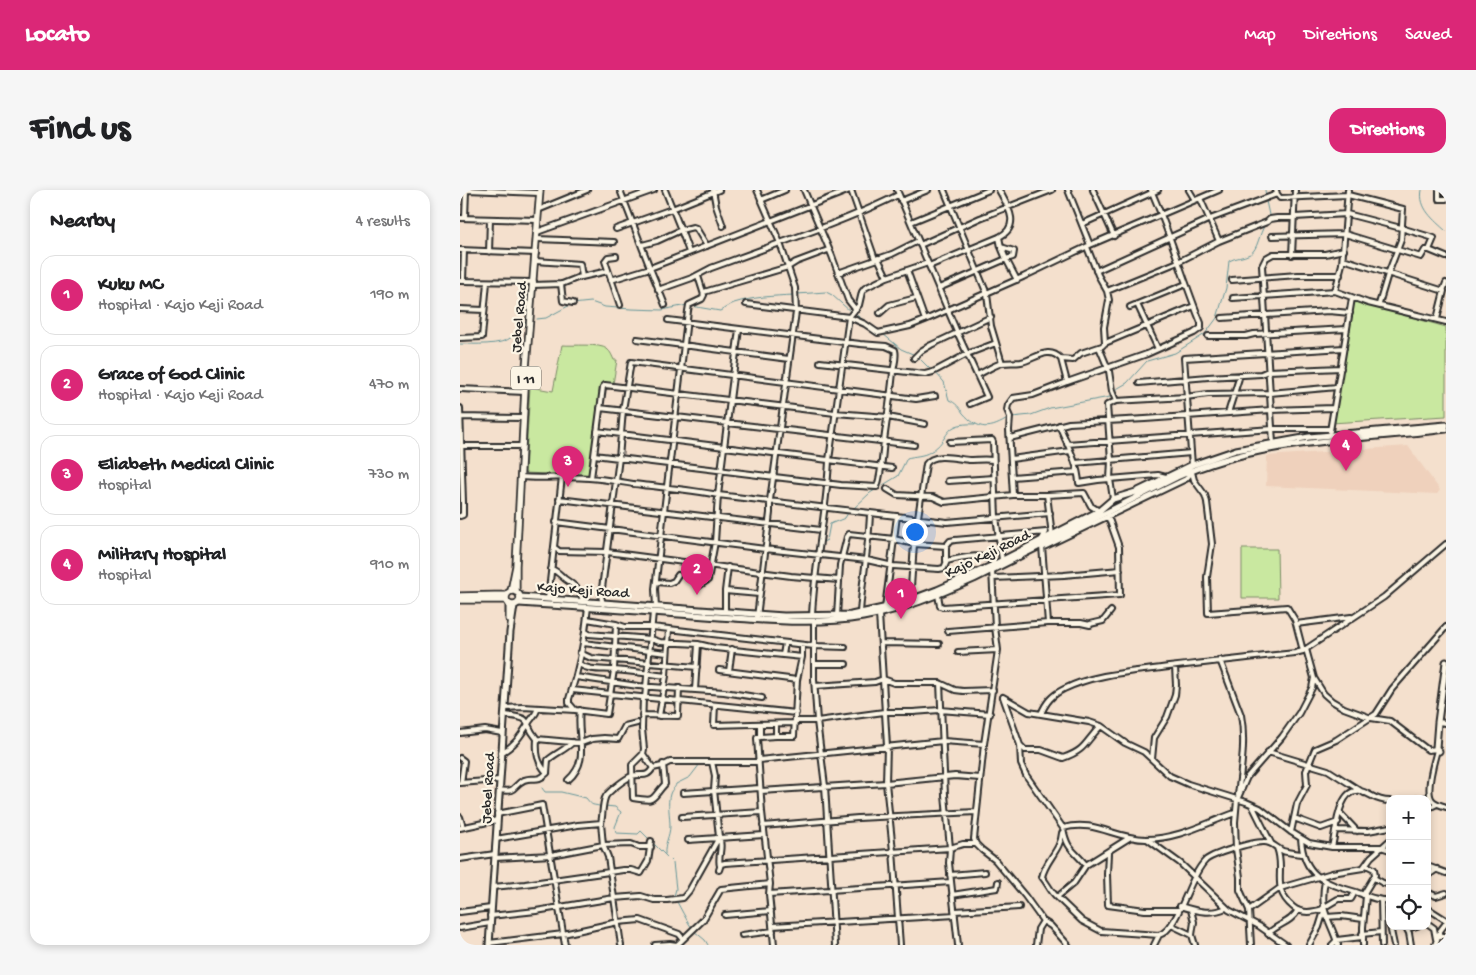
<!DOCTYPE html>
<html lang="en">
<head>
<meta charset="utf-8">
<style>
	:root { --surface:#fff; --page:#f6f6f6; --text:#202124; --muted:#757577; --line:#e0e0e0; --accent:#db2777 }
	body { margin:0; font-family:"Gochi Hand",sans-serif; background:var(--page); color:var(--text) }
	.controls { position:absolute; right:15px; bottom:15px; display:grid; overflow:hidden; border-radius:10px; box-shadow:0 2px 8px #0003 }
	.controls button { width:45px; height:45px; display:grid; place-items:center; padding:0; border:0; border-bottom:1px solid var(--line); background:var(--surface); color:var(--text); font:25px sans-serif }
	.you { position:absolute; left:454px; top:341px; width:18px; height:18px; margin:-12px; border:4px solid #fff; border-radius:50%; background:#1a73e8; box-shadow:0 0 0 8px #1a73e833 }
	.badge { display:grid; place-items:center; width:32px; height:32px; border-radius:50%; background:var(--accent); color:#fff; font-size:16px; font-weight:700 }
	.pin { position:absolute; translate:-50% -41px; filter:drop-shadow(0 1px 2px #0008) }
	.pin::after { content:''; position:absolute; top:26px; width:18px; height:15px; background:inherit; clip-path:polygon(0 0,100% 0,50% 100%) }
	.list { margin:0; padding:0; list-style:none }
	h2 { display:flex; justify-content:space-between; align-items:center; height:65px; margin:0; padding:0 20px; font-size:21px }
	h2 small { font-size:16px; font-weight:400; color:var(--muted) }
	.list li { display:grid; grid-template-columns:32px 1fr auto; gap:15px; align-items:center; box-sizing:border-box; height:80px; margin:0 10px 10px; padding:0 10px; border:1px solid var(--line); border-radius:15px }
	.list b { display:block; font-size:19px; white-space:nowrap }
	.list p { margin:0; font-size:16px; white-space:nowrap; color:var(--muted) }
	.list em { font-size:16px; font-style:normal; color:var(--muted) }
	.icon { flex:none; width:28px; height:28px; fill:none; stroke:currentColor; stroke-width:2; stroke-linecap:round; stroke-linejoin:round }
	.map { position:relative; flex:none; width:986px; height:755px; overflow:hidden; border-radius:15px }
	header { display:flex; align-items:center; gap:30px; box-sizing:border-box; height:70px; padding:0 25px; background:var(--accent); color:#fff }
	header strong { font-size:24px }
	nav { display:flex; gap:28px; margin-inline-start:auto; font-size:18px }
	.intro { display:flex; align-items:center; justify-content:space-between; box-sizing:border-box; height:120px; padding:0 30px }
	h1 { margin:0; font-size:35px }
	.button { padding:12px 22px; border-radius:15px; background:var(--accent); color:#fff; font-size:18px; font-weight:700 }
	main { display:flex; gap:30px; padding:0 30px }
	aside { flex:1; background:var(--surface); border-radius:15px; box-shadow:0 2px 8px #0003 }
	.map>svg:first-child { display:block }
</style>
</head>
<body>
<header>
<strong>Locato</strong>
<nav><a>Map</a><a>Directions</a><a>Saved</a></nav>
</header>
<div class="intro"><h1>Find us</h1><a class="button">Directions</a></div>
<main>
<aside>
<h2>Nearby<small>4 results</small></h2>
<ul class="list">
<li><span class="badge">1</span><div><b>Kuku MC</b><p>Hospital · Kajo Keji Road</p></div><em>190 m</em></li>
<li><span class="badge">2</span><div><b>Grace of God Clinic</b><p>Hospital · Kajo Keji Road</p></div><em>470 m</em></li>
<li><span class="badge">3</span><div><b>Eliabeth Medical Clinic</b><p>Hospital</p></div><em>730 m</em></li>
<li><span class="badge">4</span><div><b>Military Hospital</b><p>Hospital</p></div><em>910 m</em></li>
</ul>
</aside>
<div class="map">
<svg width="986" height="755" viewBox="0 0 986 755">
	<rect width="100%" height="100%" fill="#f4e0cd"/>
	<filter id="ink" filterUnits="userSpaceOnUse"><feTurbulence type="fractalNoise" baseFrequency=".02" numOctaves="2"/><feDisplacementMap in="SourceGraphic" scale="10" xChannelSelector="R" yChannelSelector="G"/><feConvolveMatrix kernelMatrix="1 2 1 2 8 2 1 2 1" color-interpolation-filters="sRGB"/></filter>
	<g filter="url(#ink)">
		<!-- built -->
		<path fill="#efd1bc" d="M948 256 980 300 977 304 806 296 807 266Z"/>
		<!-- green -->
		<path fill="#c9e8a0" stroke="#7a8a66" d="M892 111 986 137V226L871 233Z
			M102 155C114 156 139 153 147 159 151 162 152 166 154 170H157L153 194 146 193 140 195 132 286 65 283 70 197 93 201Z
			M782 359H817L818 408H782Z"/>
		<g fill="none" stroke-linecap="round" stroke-linejoin="round">
			<!-- stream -->
			<path stroke="#659699" stroke-width="1" d="M805 0 806 7
				M917 0H918
				M962 0C958 18 974 30 986 41
				M806 11 809 25 808 29
				M337 104 366 102 372 105 391 122
				M231 116 260 121C264 119 269 115 274 113 293 107 313 106 334 105
				M395 124 420 142
				M77 129 86 128 112 114 131 112 145 117 171 119 202 120 227 115
				M423 144 441 159 455 165
				M0 154C14 154 41 156 52 147 57 143 62 136 66 131
				M458 167 471 180
				M475 182 484 192 489 210C496 213 499 217 503 223 519 241 530 240 549 228
				M653 201 667 193 687 171 715 163 745 144 757 128 766 98 769 71C776 67 783 68 790 64 798 60 799 43 805 35
				M552 227 571 225 590 218 650 207 651 204
				M393 319 410 303 438 286 447 268C454 266 464 266 470 262 492 249 481 232 515 234
				M361 353 367 350 370 334 385 328 388 323
				M82 598 85 602H101L126 608C134 618 131 613 142 617
				M145 616 155 617 161 622 155 637 156 643 178 644 181 641 213 673 216 699 214 706C217 712 229 735 232 738
				M205 664C204 654 210 646 210 636 210 626 207 613 210 604 212 598 215 599 216 594L230 587 240 574
				M234 741 245 750 248 755"/>
			<!-- street casing -->
			<g stroke="#2b2b2b" stroke-width="8">
				<path id="street" d="M8 0 79 3
					M160 0 190 78 390 0
					M253 0 256 16 263 36
					M344 0 372 66 388 110 396 120
					M391 0 415 69
					M437 0 497 142 527 207 510 214
					M484 0 527 104 531 136 542 173
					M608 0 630 55
					M633 0 654 46
					M729 0 735 10
					M816 0 817 4 820 8 888 5 943 19 941 50 928 84 919 114
					M979 0V9H986
					M740 8 759 51
					M301 10 325 0
					M441 11 468 0
					M78 20 127 0
					M0 28 77 30
					M5 28 6 0
					M451 32 529 0
					M622 34 698 0
					M156 39 212 19 259 0
					M77 42 194 0
					M539 47 541 57 554 61 553 67 546 69 557 90
					M77 49 154 52
					M182 55 197 51 221 40 205 0
					M460 55 520 28 592 0
					M627 57 638 85 647 101 649 110 644 137 645 153
					M0 60 76 63
					M969 60 986 67
					M29 62 30 29
					M229 62 221 40 233 37 236 38 247 56
					M832 65 835 0
					M156 66 148 67 145 71 160 115
					M418 68 427 87
					M883 69 984 101 977 129
					M75 71 120 74 122 87
					M469 76 539 47C562 36 547 15 539 0
					M447 80 465 130
					M636 81 750 29 817 4
					M378 83 432 64 458 51
					M151 90 190 78 205 115
					M772 90 838 85H880
					M0 91 74 92
					M3 91 4 60
					M101 94 103 111 113 113
					M73 95 102 94 117 88 148 81
					M479 98 546 69 541 57
					M198 100 232 88 251 78 320 53 297 0
					M647 101 718 72 759 51 807 32 810 29 817 28 887 24 941 38 974 48 969 60H965L961 67 885 44 812 46
					M875 101 882 74 888 0
					M983 101 986 93
					M244 102 328 77 336 72 368 60
					M773 108 875 101 908 113 986 132
					M286 114 389 127 405 134 418 143 450 136 465 130 563 87 630 55 759 0
					M677 114 698 159
					M670 117 726 94
					M0 119 24 120
					M420 123 429 115 456 108
					M762 128 869 121 890 123
					M748 146H786L794 144 887 139
					M0 148 22 147 27 92
					M177 149 329 169
					M639 157 649 181 652 201 656 211
					M454 168 461 161 471 155 531 127
					M360 172 465 184 473 182 507 164 536 153
					M517 185C524 182 534 175 542 173 548 172 555 173 561 172 576 169 588 155 601 169L613 170 621 163 642 156 645 153 734 116
					M607 192 687 164 734 143 741 138V133C723 89 710 43 691 0
					M679 193 748 187 801 184 808 181 881 178
					M0 199 65 202
					M0 218 3 312V325L0 326
					M140 218 454 255
					M768 223 780 185
					M0 227 63 228
					M599 235C607 254 618 273 619 293L638 290 698 285 706 287
					M137 241 432 278
					M870 241 892 108
					M550 248 609 233 685 229 811 220 874 218
					M490 252 532 250 533 252 536 327 542 370
					M813 253 802 76 806 68 813 64H865L884 60
					M607 254 812 239H870
					M0 256H62
					M134 265 381 295 417 297C422 282 422 267 424 251 427 228 431 205 433 182 434 174 437 167 435 160L426 156 400 154 208 130
					M551 269 610 261
					M615 273 731 263
					M732 275 724 168 884 158
					M732 282 734 290 745 305 747 312 752 354 747 387 748 423 827 417 835 430 843 461
					M60 287C83 289 106 286 129 288 147 289 164 293 182 295 208 298 233 300 258 305L487 332 590 323
					M552 287 616 282
					M131 288 143 197 145 195 375 223 428 227 465 234
					M488 291 534 288
					M427 299 437 305 473 307 484 312 553 305
					M587 305 624 303 631 316 639 321
					M99 309 361 340
					M653 309 650 289 651 270 647 215 656 211 726 207 748 204 810 203 877 197
					M96 332 305 359 407 370 433 376 479 379 484 378 487 371C502 367 524 362 535 373
					M592 345 587 305H553L549 240 550 227 547 220 548 215 553 208 573 205 607 192 601 169
					M486 356V371
					M582 356 588 433
					M95 358 99 361 147 362 331 386 379 390
					M582 358 726 289 732 282
					M91 379C98 381 100 385 105 389 114 395 121 400 123 412
					M532 380 535 437 538 460 524 554 514 649 516 654 522 660 535 670 565 706 583 731 591 736 608 755
					M533 388 604 385 660 380
					M197 392 209 393 214 391 218 385
					M239 396 248 390 255 352 258 305 279 139
					M265 401 299 404
					M478 405 480 416 483 417 660 405 659 357 648 326
					M88 409 102 287
					M450 411 454 354 466 274C474 262 497 269 509 270 517 270 525 269 533 270
					M143 414 141 406 159 268 163 220 171 172 456 209 475 206
					M128 417C125 449 119 479 109 509V513L115 520 147 524 154 480 156 434
					M196 417 195 399 204 321 228 121 229 115 242 109 244 105 238 86
					M425 418 437 326
					M265 421V401L268 377
					M400 423C402 390 409 357 410 323
					M419 424 427 556 426 593 433 661 440 755
					M352 426C354 374 367 322 369 270L389 127 399 115 402 102 405 98 427 87 468 73
					M377 426 380 375 387 347 389 344 434 349 454 354 486 356 490 351 495 350 586 342 582 349
					M297 427 310 323V310L336 122 335 98 320 53C360 39 400 24 438 5
					M127 429 156 434 165 437H192L354 456 385 457
					M354 431V489L357 531 365 596 375 755
					M836 434 891 427
					M488 441 588 433H621L630 435V434L643 431 651 421
					M126 442 129 444 191 449 200 452 238 454 255 458 342 467
					M123 453 207 463
					M422 453 479 454
					M498 462 538 460
					M120 463 131 468 237 477
					M323 465 325 453
					M760 470 781 525C786 551 781 579 778 605
					M119 474C129 481 142 479 154 480 171 481 188 484 206 486
					M354 474H386
					M259 480 337 490
					M269 481 272 459
					M116 487 178 496 264 502 302 508
					M854 488 864 504 872 511 884 518 911 528 930 531 968 560 977 559
					M480 493 485 605 490 658 489 673 498 755
					M355 496 415 492 423 489 434 493H480L495 500 503 501 533 500
					M112 500 336 523
					M235 500 238 454
					M183 507 182 539 184 559 183 564 172 575 173 608C197 612 190 610 205 594L203 574
					M543 507 569 522 629 532 641 536 665 553 684 562 710 586 728 594 786 612 800 618 831 642 849 653 872 657H921L930 660
					M543 507 560 555 561 574 566 585 603 638C635 629 655 649 686 649 718 649 746 633 775 623
					M185 508 193 422
					M255 515 254 535 334 533
					M45 518 63 517 115 520
					M581 524C586 512 592 505 604 499 636 483 674 482 709 477 751 472 793 467 835 463L843 461 924 407 986 354
					M45 525C76 529 61 530 77 549L121 553 132 549 144 548 158 549 165 536 177 533
					M182 525 218 526 219 498
					M199 526 206 486 209 439
					M335 531H357L424 522H453L480 520 530 524
					M978 532 986 533
					M300 535V547L297 548 302 622 310 694 309 704 314 755
					M0 543 25 540 42 543
					M316 546H334L337 490 342 467V455
					M300 547 316 546V534
					M77 549C76 563 77 572 87 583
					M560 555 565 560H581L603 568C627 560 625 551 641 536
					M977 560C974 571 965 601 972 610 975 614 981 615 986 617
					M808 562 868 580 904 603
					M41 563C54 556 60 547 68 534 72 527 75 527 78 518
					M183 564 193 578 202 576 210 572H252
					M0 568 4 571 1 593
					M692 569 694 548 707 527 715 505 716 495 715 477
					M299 570 483 551 524 554
					M108 590C131 570 116 547 120 520
					M0 593 39 590
					M39 600C58 603 51 596 64 590 74 586 77 593 87 583L88 570C96 563 105 560 113 552
					M301 601 426 593 495 586 520 588
					M223 603 300 598
					M956 609 970 607
					M792 615 811 653
					M967 619 977 614
					M880 623 897 641
					M37 624 82 615 105 755
					M0 627 3 637
					M222 627 302 622
					M834 628 861 638 878 632
					M141 633C143 625 142 616 145 608 146 603 166 588 172 586 183 583 186 589 193 578
					M303 636 398 628 516 622
					M0 638 37 630
					M603 638C607 660 613 659 626 675L614 693 597 707 622 731 641 741 699 745C719 739 728 688 745 671 751 664 792 652 803 652 812 651 815 658 823 661 829 663 836 663 842 664
					M876 640 908 641 930 637
					M831 642 837 614 847 595 846 581 855 559 876 550 916 524 932 499 986 437
					M841 648C843 686 864 693 896 702 907 706 918 711 930 710
					M36 649 118 635 141 633 143 655 148 667 161 755
					M687 649 720 673 769 720 799 736 826 755
					M228 650 304 645
					M872 657C876 642 878 597 900 601 911 603 914 611 930 611
					M817 658C826 680 810 698 833 717 841 724 854 722 863 719
					M648 663 647 684 648 715 685 720H718
					M35 668 91 665 143 655 171 654 179 657H191
					M0 669 35 664
					M626 675 669 648
					M260 676C257 667 264 656 259 647L254 600 255 586 252 572H299
					M967 676 986 683
					M259 680 261 674 265 673 490 658 503 654H516
					M490 685 525 682
					M967 686 977 679
					M914 688 923 693 930 695
					M865 691C859 722 870 729 878 755
					M33 697 65 694 163 680H171L181 683 188 671 191 651
					M967 702 976 706 986 703
					M309 704 491 692
					M492 705 537 698 538 692
					M903 705 915 685 914 679 906 675
					M597 707C590 701 588 694 582 687 585 671 601 660 602 643
					M921 710 922 755
					M720 716C736 721 751 725 766 718
					M863 718 878 709H891L895 702
					M967 718 986 730
					M731 720 734 732 732 745
					M789 720 820 698 872 683 903 678 911 667 930 650
					M495 721 559 717
					M0 722 31 718
					M265 725 311 721
					M30 726 76 721 154 708 181 706 194 710H207L223 708 229 701 257 651 256 648
					M866 727 881 726 903 729
					M967 733 974 738 976 749
					M711 735 732 745 735 755
					M312 736 495 725
					M930 736 934 755
					M945 736 949 743 951 755
					M0 738 30 733
					M947 739 957 736
					M808 744C817 734 831 733 838 720
					M902 744 921 742
					M282 745 313 741
					M978 746H986
					M29 753 103 744 158 732 180 730 219 744 223 749
					M195 755 210 754 217 755 243 730 261 699 310 694
					M576 755 578 739 583 731
					M694 755 699 745
					M791 755 789 720 780 700V687L776 659 775 632 777 610 787 587 822 547 839 523 852 498 854 488 846 459
					M849 755 859 737 864 721
					M872 755 877 750 902 747
					M903 755V737L906 706
					M975 755 980 741 986 733"/>
			</g>
			<!-- secondary casing -->
			<g stroke="#2b2b2b" stroke-width="9">
				<path id="secondary" d="M60 407 324 426 391 425 437 415 477 400 531 376 639 321 653 309 676 302 732 275 776 260 849 247 986 235
					M59 413C126 417 193 422 259 427 306 430 356 435 403 427 442 420 478 405 514 389L717 287C804 248 894 251 986 239
					M49 415V429
					M979 561 976 558 978 532 986 472
					M29 755 50 442 54 416"/>
			</g>
			<!-- primary casing -->
			<g stroke="#2b2b2b" stroke-width="9">
				<path id="primary" d="M56 376 66 178 80 0
					M46 408a7 7 0 1 1 14 0a7 7 0 1 1-14 0Z
					M51 401 56 376V402
					M0 406 46 405
					M0 410H46"/>
			</g>
			<!-- street -->
			<use href="#street" stroke="#fcf5e5" stroke-width="4"/>
			<!-- secondary -->
			<use href="#secondary" stroke="#fcf5e5" stroke-width="5"/>
			<!-- primary -->
			<use href="#primary" stroke="#fcf5e5" stroke-width="5.5"/>
		</g>
	</g>
	<g text-anchor="middle" stroke-width="4.5" stroke-linejoin="round" paint-order="stroke">
		<!-- shield labels -->
		<rect fill="#fcf5e5" stroke="#6a6863" stroke-width="1" x="51" y="176.5" width="30" height="23" rx="4"/>
		<g font-size="14" font-weight="bold" fill="#2b2b2b">
			<text x="66" y="193">I 11</text>
		</g>
		<!-- street labels -->
		<g font-size="15" fill="#2b2b2b" stroke="#fcf5e5">
			<text transform="translate(58 127) rotate(-85)" y="5">Jebel Road</text>
			<text transform="translate(527 363) rotate(-26)" y="5">Kajo Keji Road</text>
			<text transform="translate(123 399) rotate(4)" y="5">Kajo Keji Road</text>
			<text transform="translate(27 598) rotate(-87)" y="5">Jebel Road</text>
		</g>
	</g>
</svg>
<div class="controls">
<button>+</button>
<button>−</button>
<button><svg class="icon" aria-label="locate" viewBox="0 0 24 24"><circle cx="12" cy="12" r="6"/><path d="M12 2v4M12 18v4M2 12h4M18 12h4"/></svg></button>
</div>
<div class="you"></div>
<div class="pin badge" style="left:441px;top:429px">1</div>
<div class="pin badge" style="left:237px;top:405px">2</div>
<div class="pin badge" style="left:108px;top:297px">3</div>
<div class="pin badge" style="left:886px;top:281px">4</div>
</div>
</main>
</body>
</html>
